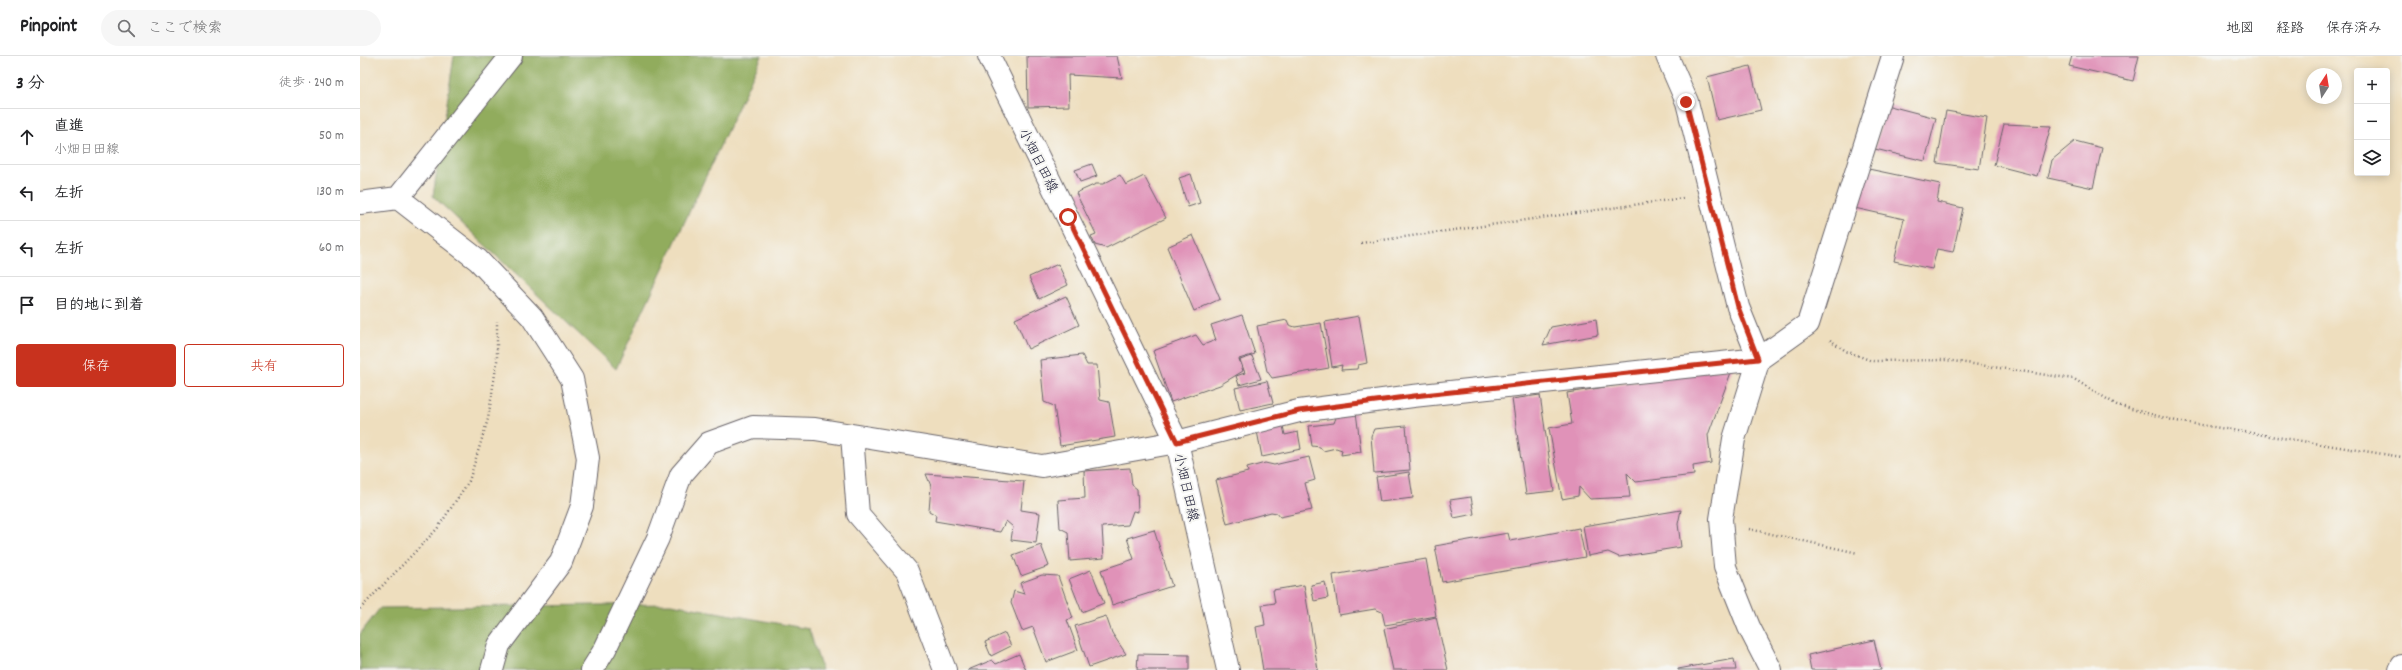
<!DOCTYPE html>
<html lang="ja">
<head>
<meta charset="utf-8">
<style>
	:root { --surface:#fff; --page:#f6f6f6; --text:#202124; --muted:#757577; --line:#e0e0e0; --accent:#c8321e }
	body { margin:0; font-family:Dekko,"Klee One",sans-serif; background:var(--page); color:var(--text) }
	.controls { position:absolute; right:12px; top:12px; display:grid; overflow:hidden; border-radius:4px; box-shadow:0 2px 10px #0003 }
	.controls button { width:36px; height:36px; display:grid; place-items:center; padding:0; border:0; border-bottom:1px solid var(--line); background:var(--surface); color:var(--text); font:20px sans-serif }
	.compass { position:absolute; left:1946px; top:12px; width:36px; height:36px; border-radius:50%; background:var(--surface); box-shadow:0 2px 10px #0003; rotate:12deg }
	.stop { position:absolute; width:12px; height:12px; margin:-9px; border:3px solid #c8321e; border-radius:50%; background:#fff }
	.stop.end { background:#c8321e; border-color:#fff; box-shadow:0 1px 4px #0008 }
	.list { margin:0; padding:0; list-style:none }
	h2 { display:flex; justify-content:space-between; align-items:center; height:52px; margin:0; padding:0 16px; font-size:17px }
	h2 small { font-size:13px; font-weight:400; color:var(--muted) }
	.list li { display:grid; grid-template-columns:26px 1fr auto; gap:12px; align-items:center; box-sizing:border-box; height:56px; padding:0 16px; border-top:1px solid var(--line) }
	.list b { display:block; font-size:15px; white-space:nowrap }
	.list p { margin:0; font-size:13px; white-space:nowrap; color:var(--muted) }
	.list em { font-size:13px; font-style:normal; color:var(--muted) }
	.actions { display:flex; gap:8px; padding:12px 16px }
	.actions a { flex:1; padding:9px 0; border:1px solid var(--accent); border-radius:4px; text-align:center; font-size:14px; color:var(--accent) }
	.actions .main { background:var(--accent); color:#fff }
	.icon { flex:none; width:22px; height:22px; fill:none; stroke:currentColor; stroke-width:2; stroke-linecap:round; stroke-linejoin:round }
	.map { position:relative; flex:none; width:2042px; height:614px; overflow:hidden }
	header { display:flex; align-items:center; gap:24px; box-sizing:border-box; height:56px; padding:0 20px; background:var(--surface); border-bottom:1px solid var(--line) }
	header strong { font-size:19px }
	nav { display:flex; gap:22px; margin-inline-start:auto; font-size:14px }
	.search { width:280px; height:36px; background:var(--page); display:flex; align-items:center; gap:10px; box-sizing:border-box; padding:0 14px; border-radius:22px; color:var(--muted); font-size:15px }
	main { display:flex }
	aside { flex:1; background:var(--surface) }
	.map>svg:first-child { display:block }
</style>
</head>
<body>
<header>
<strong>Pinpoint</strong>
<div class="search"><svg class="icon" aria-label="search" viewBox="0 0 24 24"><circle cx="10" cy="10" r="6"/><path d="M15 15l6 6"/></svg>ここで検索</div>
<nav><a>地図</a><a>経路</a><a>保存済み</a></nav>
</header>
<main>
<aside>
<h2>3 分<small>徒歩 · 240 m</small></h2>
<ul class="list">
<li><svg class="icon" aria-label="ahead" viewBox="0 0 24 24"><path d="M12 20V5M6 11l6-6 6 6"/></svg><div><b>直進</b><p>小畑日田線</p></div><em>50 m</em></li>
<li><svg class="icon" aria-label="left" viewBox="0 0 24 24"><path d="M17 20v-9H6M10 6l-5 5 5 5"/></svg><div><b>左折</b></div><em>130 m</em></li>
<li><svg class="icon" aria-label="left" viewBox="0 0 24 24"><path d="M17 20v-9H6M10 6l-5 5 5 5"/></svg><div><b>左折</b></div><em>60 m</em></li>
<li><svg class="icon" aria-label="arrive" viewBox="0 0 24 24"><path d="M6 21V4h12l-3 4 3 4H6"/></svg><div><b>目的地に到着</b></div></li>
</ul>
<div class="actions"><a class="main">保存</a><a>共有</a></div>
</aside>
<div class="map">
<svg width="2042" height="614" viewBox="0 0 2042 614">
	<rect width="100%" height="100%" fill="#f6f6f2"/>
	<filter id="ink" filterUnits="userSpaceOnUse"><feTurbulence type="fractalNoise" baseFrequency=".025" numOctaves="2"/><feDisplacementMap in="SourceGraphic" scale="8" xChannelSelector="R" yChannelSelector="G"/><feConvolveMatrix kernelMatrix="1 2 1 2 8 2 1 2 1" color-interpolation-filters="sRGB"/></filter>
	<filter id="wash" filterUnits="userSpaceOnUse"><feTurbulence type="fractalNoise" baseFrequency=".012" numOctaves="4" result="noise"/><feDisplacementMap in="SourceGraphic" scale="16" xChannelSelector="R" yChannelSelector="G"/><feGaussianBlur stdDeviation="0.9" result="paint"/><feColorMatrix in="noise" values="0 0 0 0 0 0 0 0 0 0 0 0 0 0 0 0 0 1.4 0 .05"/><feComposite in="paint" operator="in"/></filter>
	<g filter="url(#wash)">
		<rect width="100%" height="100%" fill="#eedebe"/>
		<!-- forest -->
		<path fill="#91ac5d" stroke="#5a674c" d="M94 0H402L256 313 73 140Z
			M311 548 449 573 462 614H0V578L20 552Z"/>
		<g id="blocks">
			<!-- building -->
			<path fill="#e092b8" d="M667 0H757L762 22 708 19 709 50 668 51Z
				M1712 0H1779L1773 25 1709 10Z
				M1390 10 1401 54 1357 64 1347 21Z
				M1526 49 1576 62 1565 105 1515 93Z
				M1586 55 1627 62 1619 113 1577 107Z
				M1644 68 1691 70 1677 120 1634 109Z
				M1715 85 1742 92 1733 132 1688 122 1692 104Z
				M732 108 737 120 720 126 715 114Z
				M1499 111 1580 128 1577 146 1603 152 1593 196 1577 193 1572 213 1534 205 1544 163 1490 151Z
				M831 118 840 147 828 151 819 122Z
				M760 119 766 129 784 120 806 162 746 192 735 189 731 180 736 178 716 137 736 128H743Z
				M833 179 860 243 834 255 807 191Z
				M698 208 708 229 679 243 669 221Z
				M706 240 719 269 668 293 655 263Z
				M882 259 895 298 879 303 883 315 860 329 811 346 793 295 836 279 843 289 856 284 851 269Z
				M999 260 1007 307 998 309 997 313 981 314 982 309 972 311 965 266Z
				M1236 263 1238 279 1183 289 1191 271Z
				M927 264 929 269 935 271 961 267 969 312 912 322 907 315 897 270Z
				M722 299 727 309H737L740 344 749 346 755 381 700 390 694 350 684 346 680 304Z
				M892 300 901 323 879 329 876 320 885 317 880 304Z
				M1373 311 1348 379 1351 407 1333 410 1334 419 1276 426 1267 417 1270 441 1230 443 1219 431 1218 440 1202 443 1189 372 1212 368 1207 337Z
				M907 325 913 347 880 354 875 332Z
				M1180 339 1194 435 1166 438 1152 343Z
				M996 356 1001 396 981 399 982 394 976 392 963 395 960 391 952 390 949 370 974 367 977 359Z
				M923 370 925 379 938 376 941 393 902 401 897 375Z
				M1046 370 1050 414 1014 417 1011 380 1014 373Z
				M949 401 955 424 945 427 952 454 920 461 917 457 911 456 867 468 856 424 888 416 887 412 905 407 914 409Z
				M770 412 772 429 777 433 778 456 773 455 768 469 742 471 744 502 710 505 708 476 700 472 698 444 725 442 724 415Z
				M1049 416 1053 442 1020 446 1016 421Z
				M566 418 664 425 661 454 680 457 676 487 651 484 653 471 646 465 640 476 575 465 576 459 569 455 571 430Z
				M1111 441 1114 458 1094 462 1090 444Z
				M1321 454 1318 468 1321 491 1259 501 1248 496 1228 500 1223 470Z
				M1219 472 1225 501 1082 526 1075 490 1148 477 1150 485Z
				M794 474 812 530 752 549 741 514 774 503 767 482Z
				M681 489 689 510 661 520 653 499Z
				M1066 503 1076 560 1025 569 1022 556 1015 553 979 559 973 519Z
				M731 514 744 547 722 556 709 523Z
				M682 519 698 520 713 562 707 564 718 594 686 606 673 571 662 575 651 547 654 535 664 538 660 527Z
				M965 526 968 542 954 545 951 529Z
				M944 529 958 614H903L896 571 905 569 902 549 915 547 913 534Z
				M746 560 752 577 766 598 729 611 715 570Z
				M1076 561 1088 614H1033L1024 573Z
				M645 577 651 590 631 600 625 586Z
				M1514 584 1521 614H1451L1448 599Z
				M659 598 666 614H608L632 604 636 608Z
				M778 598 829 599V614H777Z
				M1374 603 1376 614H1318V613Z"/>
		</g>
	</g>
	<g filter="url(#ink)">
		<use href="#blocks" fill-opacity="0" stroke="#696469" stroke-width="1"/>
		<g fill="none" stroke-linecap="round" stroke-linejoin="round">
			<!-- minor casing -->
			<g stroke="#696469" stroke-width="24">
				<path id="minor" d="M1307 0 1327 46 1378 251 1399 303 1374 383 1361 463 1365 511 1389 571 1411 614
					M38 142 118 204 172 261 212 323 228 402 222 450 201 506 139 589 132 614
					M0 147 38 142 151 0
					M492 379 498 458 547 515 585 614
					M232 614 245 593 298 482 321 419 349 387 393 371 455 373 682 410 817 386 939 355 1053 340 1399 303 1448 268 1533 0
					M2040 614 2042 610"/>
			</g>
			<!-- major casing -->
			<g stroke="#696469" stroke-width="24">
				<path id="major" d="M629 0 817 386 868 614"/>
			</g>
			<!-- path -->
			<path stroke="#696469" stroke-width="2.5" stroke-dasharray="1 3" stroke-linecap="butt" d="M1001 187 1323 142
				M1470 284 1486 295 1512 305 1586 304 1714 323 1757 349 1816 365 2042 401
				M1389 473 1498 497
				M0 553 77 473 109 425 128 363 137 305V265"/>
			<!-- minor -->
			<use href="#minor" stroke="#fff" stroke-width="22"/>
			<!-- major -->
			<use href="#major" stroke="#fff" stroke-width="22"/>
		</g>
	</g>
	<g fill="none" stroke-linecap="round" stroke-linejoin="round" filter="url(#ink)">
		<!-- route -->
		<path stroke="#c8321e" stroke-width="5" d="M708 161 817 386 939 355 1054 340 1398 303 1378 251 1326 46"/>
	</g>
	<g text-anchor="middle" stroke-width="4" stroke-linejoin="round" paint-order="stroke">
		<!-- street labels -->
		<g font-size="14" fill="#22223b" stroke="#f6f6f2">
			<text transform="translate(679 104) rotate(63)" y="5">小畑日田線</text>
			<text transform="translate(827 431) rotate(77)" y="5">小畑日田線</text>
		</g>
	</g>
</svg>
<div class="controls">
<button>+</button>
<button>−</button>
<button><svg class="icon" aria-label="layers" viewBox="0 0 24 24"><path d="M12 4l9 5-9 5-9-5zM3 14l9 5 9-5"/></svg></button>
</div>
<svg class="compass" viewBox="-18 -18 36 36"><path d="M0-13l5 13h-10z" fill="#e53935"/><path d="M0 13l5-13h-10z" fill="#757577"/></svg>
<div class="stop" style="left:708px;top:161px"></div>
<div class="stop end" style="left:1326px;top:46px"></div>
</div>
</main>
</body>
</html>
